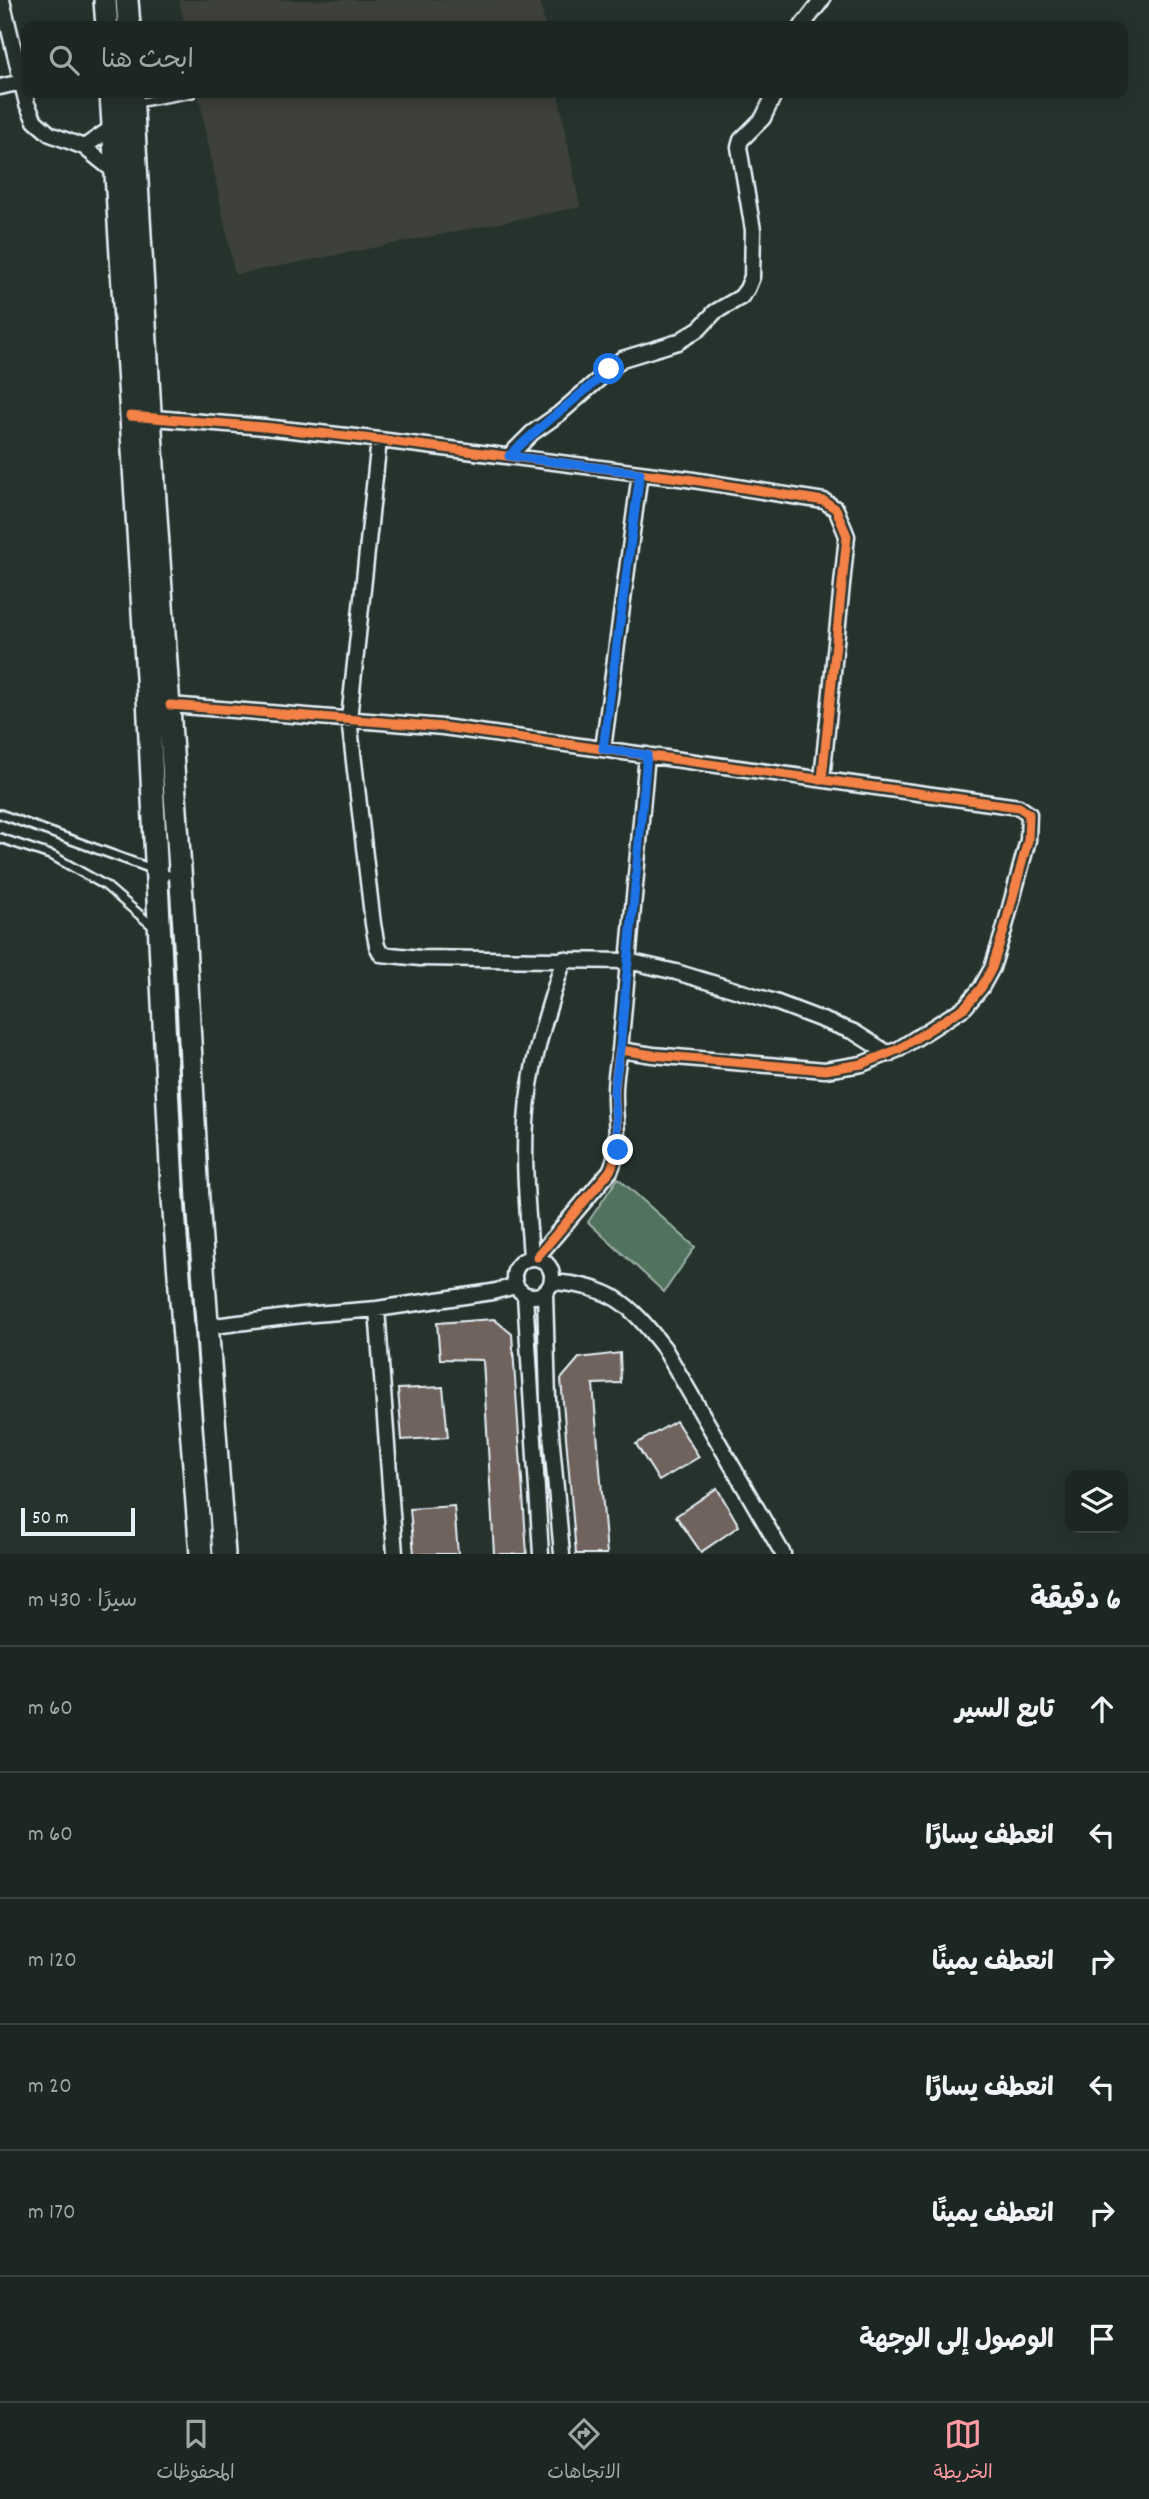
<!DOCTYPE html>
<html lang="ar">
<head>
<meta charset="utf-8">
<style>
	:root { --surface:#1c2622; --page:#252e2a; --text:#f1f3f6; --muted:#a0a5a5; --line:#3a4340; --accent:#ff9aa2 }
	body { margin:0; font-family:Dekko,"Playpen Sans Arabic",sans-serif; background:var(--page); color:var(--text); direction:rtl }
	.controls { position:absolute; right:21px; bottom:21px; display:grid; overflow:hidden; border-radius:14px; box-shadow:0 4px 18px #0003 }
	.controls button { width:63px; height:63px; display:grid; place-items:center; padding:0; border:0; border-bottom:2px solid var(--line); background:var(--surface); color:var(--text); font:35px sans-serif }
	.scale { position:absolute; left:21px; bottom:18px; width:114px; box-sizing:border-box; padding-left:7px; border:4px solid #e8f1f8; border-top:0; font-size:19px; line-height:24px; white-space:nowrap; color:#e8f1f8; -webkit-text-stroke:5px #26332d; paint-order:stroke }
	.stop { position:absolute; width:21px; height:21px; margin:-16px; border:5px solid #1a73e8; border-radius:50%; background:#fff }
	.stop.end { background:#1a73e8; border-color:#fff; box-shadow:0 2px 7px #0008 }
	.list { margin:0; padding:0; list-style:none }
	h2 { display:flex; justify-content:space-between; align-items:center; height:91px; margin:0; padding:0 28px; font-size:30px }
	h2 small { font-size:23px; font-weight:400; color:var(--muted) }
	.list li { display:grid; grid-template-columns:46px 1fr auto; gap:21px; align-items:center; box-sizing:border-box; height:126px; padding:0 28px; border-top:2px solid var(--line) }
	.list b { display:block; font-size:26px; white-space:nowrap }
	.list em { font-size:23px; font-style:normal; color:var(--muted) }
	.icon { flex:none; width:38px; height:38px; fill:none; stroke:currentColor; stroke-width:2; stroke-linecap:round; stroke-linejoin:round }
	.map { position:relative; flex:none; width:1149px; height:1554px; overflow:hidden; direction:ltr }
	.search { position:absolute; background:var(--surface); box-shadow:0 4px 18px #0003; left:21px; right:21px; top:21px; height:77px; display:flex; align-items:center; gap:18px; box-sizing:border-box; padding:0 24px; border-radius:14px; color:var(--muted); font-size:26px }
	.sheet { height:847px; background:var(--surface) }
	nav { display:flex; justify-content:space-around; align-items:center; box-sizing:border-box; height:98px; border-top:2px solid var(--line); background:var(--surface); font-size:19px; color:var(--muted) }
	nav a { display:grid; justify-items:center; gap:4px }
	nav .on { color:var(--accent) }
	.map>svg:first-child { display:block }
</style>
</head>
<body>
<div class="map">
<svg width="1149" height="1554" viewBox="0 0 1149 1554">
	<rect width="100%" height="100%" fill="#26332d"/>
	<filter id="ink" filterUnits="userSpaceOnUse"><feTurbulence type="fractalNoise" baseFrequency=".0143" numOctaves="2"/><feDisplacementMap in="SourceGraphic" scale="14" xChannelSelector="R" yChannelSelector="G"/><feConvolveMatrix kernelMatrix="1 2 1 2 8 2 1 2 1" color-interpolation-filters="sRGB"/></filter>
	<g filter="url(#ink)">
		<!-- built -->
		<path fill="#3c413b" d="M179 0H540L545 26H185Z
			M198 93H558L580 207 235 275Z"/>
		<!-- green -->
		<path fill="#51725c" stroke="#9cb2aa" stroke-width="2" d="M618 1178 695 1247 664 1292 588 1222Z"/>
		<!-- building -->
		<path fill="#70635d" stroke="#e8f1f8" stroke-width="2" d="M494 1319 512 1334 527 1554H494L483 1360 440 1359 437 1323Z
			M620 1353 621 1383 593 1384 607 1554H576L561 1379 579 1358Z
			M443 1387 448 1437 402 1440 398 1389Z
			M676 1421 699 1457 659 1481 636 1444Z
			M717 1488 739 1526 701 1552 676 1516Z
			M454 1506 458 1554H414L410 1509Z"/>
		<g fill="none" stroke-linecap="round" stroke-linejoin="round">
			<!-- service casing -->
			<g stroke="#e8f1f8" stroke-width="12">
				<path id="service" d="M136 103 192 93
					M0 814 177 878
					M0 838 53 856 106 886 155 928"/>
			</g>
			<!-- minor casing -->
			<g stroke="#e8f1f8" stroke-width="19">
				<path id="minor" d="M2 0 27 104 35 121 50 134 84 147 115 172
					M802 26 822 0
					M0 87 21 82
					M84 147 113 127
					M142 417 264 427 356 437 687 479 824 501 836 509 847 536 822 779
					M379 440 349 719 373 924 377 946 381 954 420 958 628 961 676 972 775 1002 854 1032 889 1054
					M509 456 532 433 559 414 622 359 678 342 700 328 715 312 741 297 747 289 752 277 753 230 739 147 741 140 763 118 775 93
					M170 705 443 727 1019 807 1029 814 1028 840 1004 930 992 968 981 988 965 1007 899 1049 862 1064 825 1070 653 1055 620 1050C617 1066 614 1083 615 1100 615 1125 622 1147 610 1171L537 1257
					M603 749 640 473
					M620 1050 647 755
					M531 1257C528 1213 523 1167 526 1122 529 1066 547 1012 564 959
					M514 1277a19 19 0 1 1 38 0a19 19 0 1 1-38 0Z
					M552 1282C612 1286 629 1303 664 1348L783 1554
					M545 1293 548 1400 562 1554
					M525 1295 541 1554
					M377 1309 395 1554
					M206 1327 302 1315 377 1309 492 1292 516 1286"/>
			</g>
			<!-- secondary casing -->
			<g stroke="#e8f1f8" stroke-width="26">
				<path id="secondary" d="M105 0 107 26
					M127 0 129 26
					M111 93 147 677 172 1186 201 1554
					M132 93 155 501 185 943 198 1200 224 1554"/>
			</g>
			<!-- service -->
			<use href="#service" stroke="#26332d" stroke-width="7"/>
			<!-- minor -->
			<use href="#minor" stroke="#26332d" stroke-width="14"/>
			<!-- secondary -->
			<use href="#secondary" stroke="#26332d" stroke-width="21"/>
			<!-- cycleway casing -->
			<g stroke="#26332d" stroke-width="13">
				<path id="cycleway" d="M130 416 264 427 356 437 687 479 824 501 836 509 847 536 822 779
					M170 705 443 727 1019 807 1029 814 1028 840 1004 930 992 968 981 988 965 1007 899 1049 862 1064 825 1070 653 1055 620 1050C617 1066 614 1083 615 1100 615 1125 622 1147 610 1171L537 1257"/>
			</g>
			<!-- cycleway -->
			<use href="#cycleway" stroke="#f48246" stroke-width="9"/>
		</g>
	</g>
	<g fill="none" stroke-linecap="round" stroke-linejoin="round" filter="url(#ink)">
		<!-- route -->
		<path stroke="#1a73e8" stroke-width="9" d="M609 369C577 400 541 424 509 456L640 473 603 749 647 755 620 1049 614 1091 618 1150"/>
	</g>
</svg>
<div class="controls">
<button><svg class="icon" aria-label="layers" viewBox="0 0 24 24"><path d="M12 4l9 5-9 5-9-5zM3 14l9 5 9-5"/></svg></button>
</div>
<div class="scale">50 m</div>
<div class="stop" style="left:609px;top:369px"></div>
<div class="stop end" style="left:618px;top:1150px"></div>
<div class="search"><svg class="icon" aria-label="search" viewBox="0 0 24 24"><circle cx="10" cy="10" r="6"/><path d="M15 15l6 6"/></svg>ابحث هنا</div>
</div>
<section class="sheet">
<h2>6 دقيقة<small>سيرًا · 430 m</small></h2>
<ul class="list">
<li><svg class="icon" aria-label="ahead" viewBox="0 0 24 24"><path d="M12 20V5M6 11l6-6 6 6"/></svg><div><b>تابع السير</b></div><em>60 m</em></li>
<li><svg class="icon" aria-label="left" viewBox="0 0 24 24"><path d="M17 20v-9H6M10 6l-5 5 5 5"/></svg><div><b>انعطف يسارًا</b></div><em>60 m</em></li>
<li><svg class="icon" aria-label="right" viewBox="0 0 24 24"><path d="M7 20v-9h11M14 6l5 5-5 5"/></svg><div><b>انعطف يمينًا</b></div><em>120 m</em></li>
<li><svg class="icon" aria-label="left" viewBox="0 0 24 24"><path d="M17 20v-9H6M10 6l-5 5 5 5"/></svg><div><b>انعطف يسارًا</b></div><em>20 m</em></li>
<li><svg class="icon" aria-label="right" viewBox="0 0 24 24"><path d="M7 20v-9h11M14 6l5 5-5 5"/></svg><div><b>انعطف يمينًا</b></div><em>170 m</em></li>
<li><svg class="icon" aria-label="arrive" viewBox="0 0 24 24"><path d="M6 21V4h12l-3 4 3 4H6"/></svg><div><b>الوصول إلى الوجهة</b></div></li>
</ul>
</section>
<nav>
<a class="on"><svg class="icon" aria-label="map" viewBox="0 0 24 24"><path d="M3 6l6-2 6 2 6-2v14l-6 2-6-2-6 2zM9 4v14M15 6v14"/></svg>الخريطة</a>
<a><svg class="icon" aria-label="directions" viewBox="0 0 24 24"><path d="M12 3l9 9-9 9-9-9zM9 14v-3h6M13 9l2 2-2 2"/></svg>الاتجاهات</a>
<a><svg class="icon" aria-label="saved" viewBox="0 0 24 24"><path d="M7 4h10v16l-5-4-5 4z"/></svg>المحفوظات</a>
</nav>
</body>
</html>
